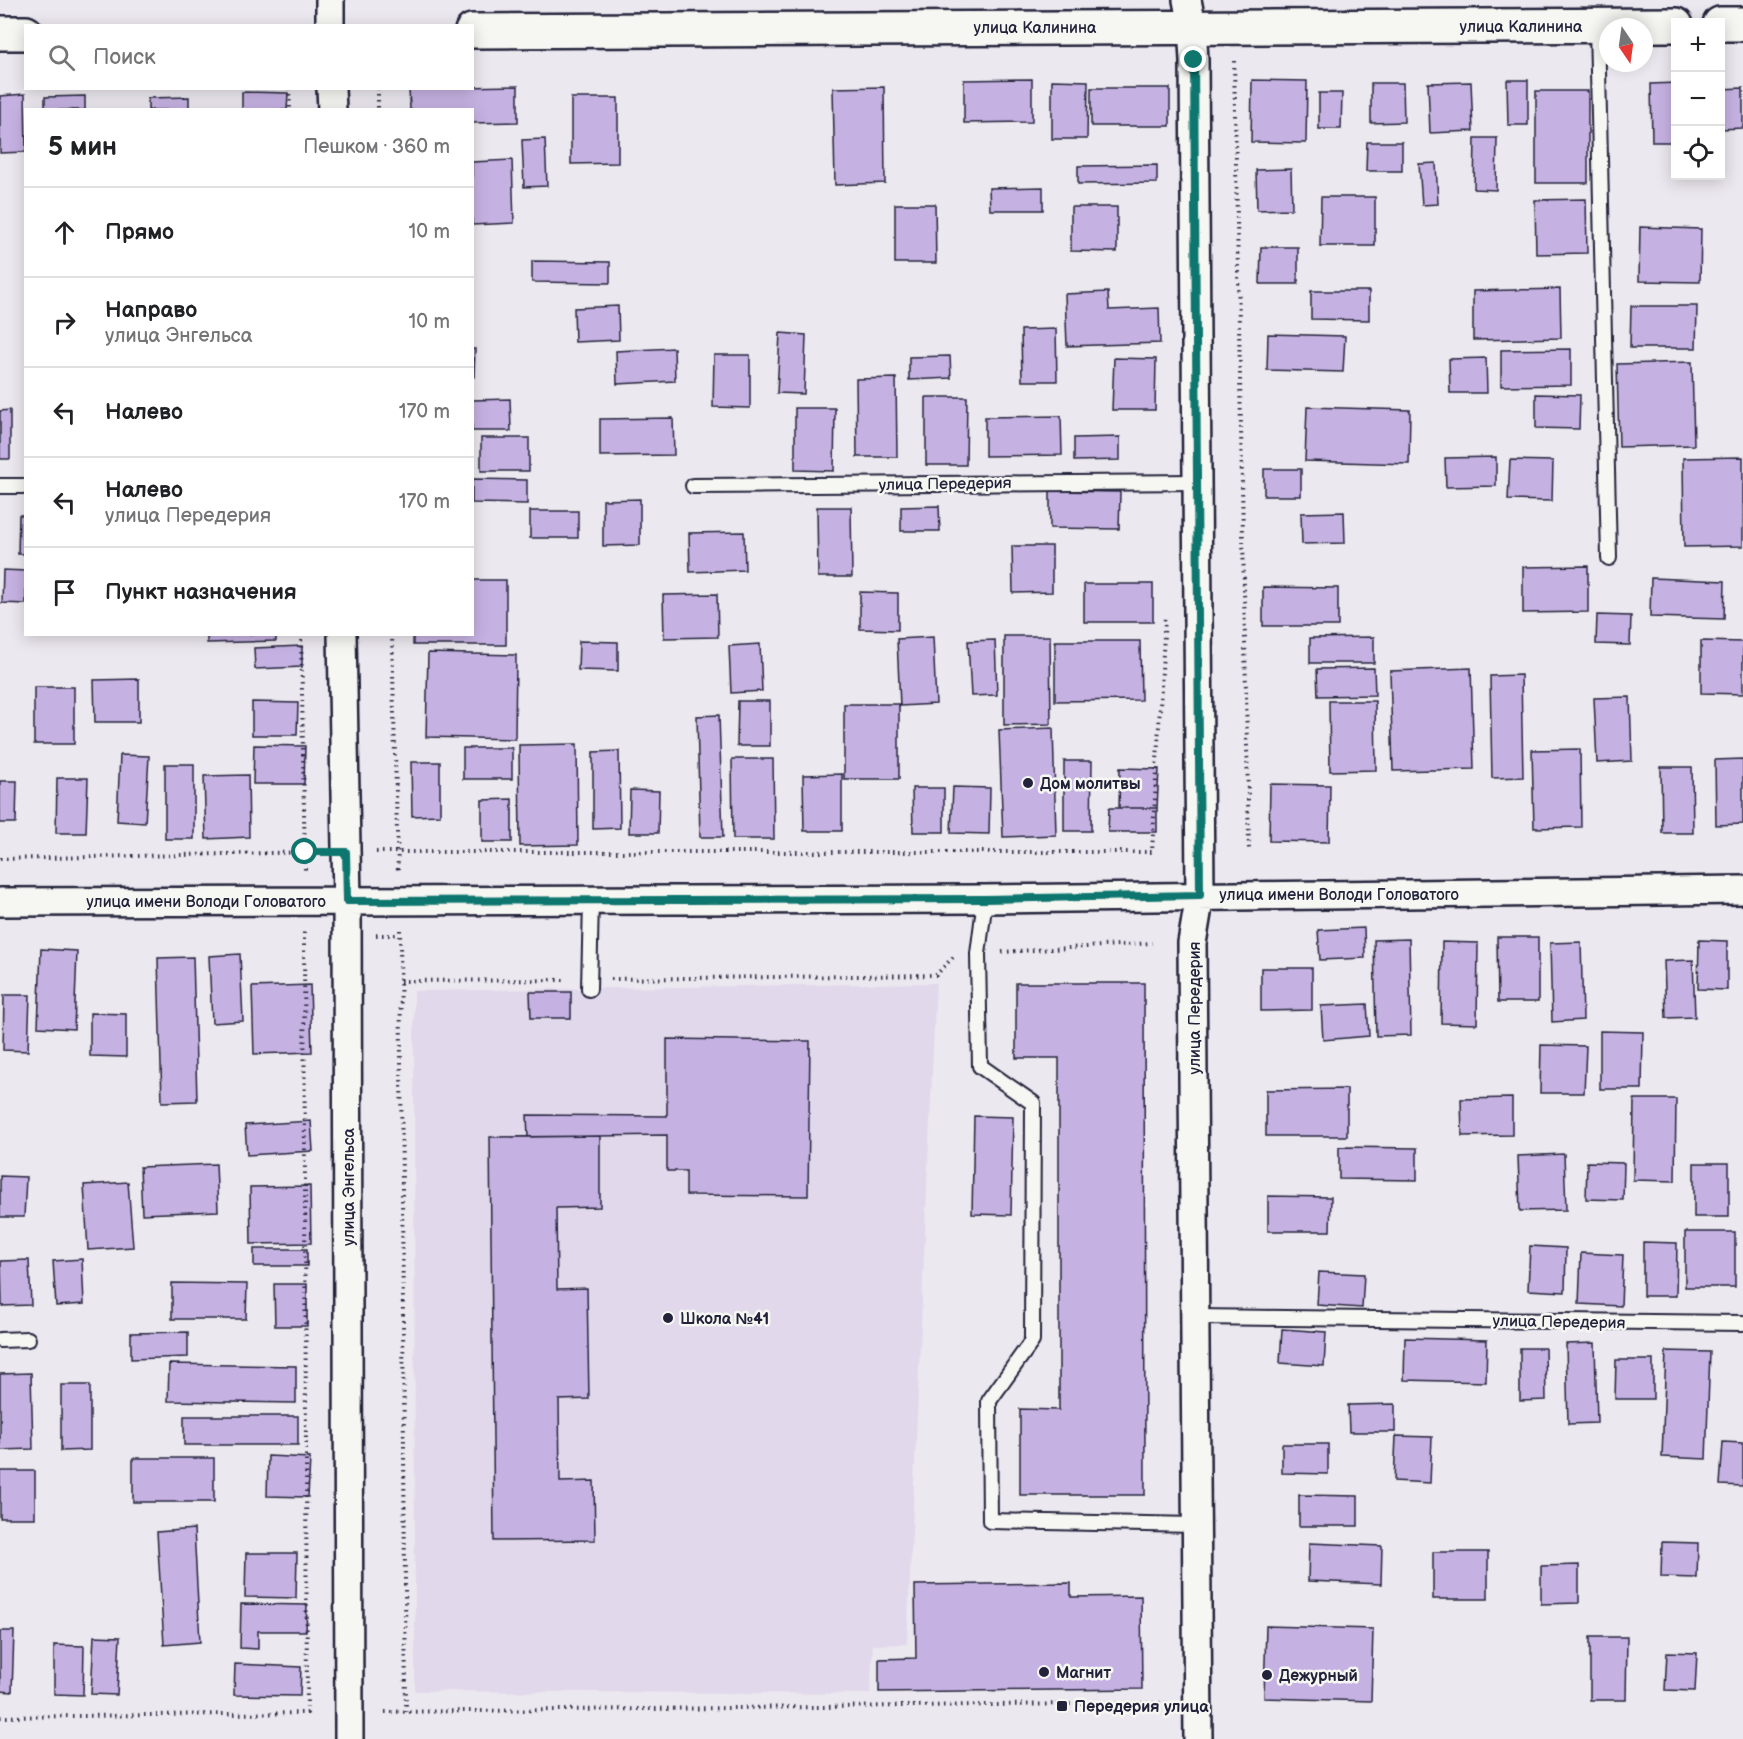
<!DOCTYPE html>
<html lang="ru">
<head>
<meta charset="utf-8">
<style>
	:root { --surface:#fff; --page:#f6f6f6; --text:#202124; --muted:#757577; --line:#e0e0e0 }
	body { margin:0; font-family:"Balsamiq Sans",sans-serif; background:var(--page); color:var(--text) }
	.controls { position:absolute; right:18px; top:18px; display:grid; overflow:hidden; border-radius:0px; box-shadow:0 3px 15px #0003 }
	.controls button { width:54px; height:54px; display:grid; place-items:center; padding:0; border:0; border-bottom:2px solid var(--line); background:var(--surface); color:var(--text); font:30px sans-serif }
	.compass { position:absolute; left:1599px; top:18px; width:54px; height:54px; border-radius:50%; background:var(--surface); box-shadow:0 3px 15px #0003; rotate:167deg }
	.stop { position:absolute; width:18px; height:18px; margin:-14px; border:4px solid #0f766e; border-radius:50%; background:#fff }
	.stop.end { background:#0f766e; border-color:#fff; box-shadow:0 2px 6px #0008 }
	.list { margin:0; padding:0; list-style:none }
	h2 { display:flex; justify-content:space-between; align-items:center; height:78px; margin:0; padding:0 24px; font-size:26px }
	h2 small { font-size:20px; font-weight:400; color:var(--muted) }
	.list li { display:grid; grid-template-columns:39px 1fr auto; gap:18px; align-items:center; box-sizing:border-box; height:90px; padding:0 24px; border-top:2px solid var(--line) }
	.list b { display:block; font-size:22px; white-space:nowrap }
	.list p { margin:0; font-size:20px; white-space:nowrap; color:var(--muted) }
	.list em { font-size:20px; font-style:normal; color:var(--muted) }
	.icon { flex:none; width:33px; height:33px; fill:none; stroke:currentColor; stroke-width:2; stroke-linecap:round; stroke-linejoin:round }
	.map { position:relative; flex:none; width:1743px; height:1739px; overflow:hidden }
	.search { position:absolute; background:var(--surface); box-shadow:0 3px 15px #0003; left:24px; top:24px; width:450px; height:66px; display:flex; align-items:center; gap:15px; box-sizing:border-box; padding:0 21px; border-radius:0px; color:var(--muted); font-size:22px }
	.panel { position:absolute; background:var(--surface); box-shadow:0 3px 15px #0003; left:24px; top:108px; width:450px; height:528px; border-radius:0px }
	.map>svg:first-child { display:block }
</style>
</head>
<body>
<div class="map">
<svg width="1743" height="1739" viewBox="0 0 1743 1739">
	<rect width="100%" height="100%" fill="#ece8ef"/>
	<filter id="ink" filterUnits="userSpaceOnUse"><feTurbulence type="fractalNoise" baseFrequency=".0167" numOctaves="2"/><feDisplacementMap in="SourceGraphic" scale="12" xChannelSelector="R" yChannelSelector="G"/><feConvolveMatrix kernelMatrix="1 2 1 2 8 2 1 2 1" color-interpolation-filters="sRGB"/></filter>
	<g filter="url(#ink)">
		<!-- built -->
		<path fill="#e1d8eb" d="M936 983 907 1644 873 1645 870 1694 415 1691 414 991Z"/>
		<!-- building -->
		<path fill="#c6b2e2" stroke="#22223b" stroke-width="1.5" d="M1032 79V122L964 123V80Z
			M1052 80 1088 81 1087 139H1052Z
			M1252 80 1307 81 1306 143 1251 142Z
			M1507 80H1528V125H1508Z
			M1471 82 1473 131 1430 133 1428 83Z
			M1371 83H1403L1404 122 1371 123Z
			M1676 83V142H1652L1651 84Z
			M518 86V122L472 123V110H410L409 88Z
			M884 87 885 183 835 185 833 88Z
			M1091 88H1170V126H1091Z
			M1743 88V128L1720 129V89Z
			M1536 91H1588V183H1536Z
			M242 92 288 93 287 110H242Z
			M1319 93H1342L1341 129H1319Z
			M25 94 26 152 0 153V96Z
			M85 96V110H45V97Z
			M189 97V110H148V98Z
			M571 98H618V163L571 164Z
			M1475 138H1497L1496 190 1474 189Z
			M545 139 547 186 524 187 522 140Z
			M1367 142H1402V171H1366Z
			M512 160 514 223 472 225V162Z
			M1436 163 1438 204 1422 205 1419 164Z
			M1157 165V183L1078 184V166Z
			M1291 169 1292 209 1257 210 1256 170Z
			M1043 187V210H990L989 188Z
			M1321 197H1375V246H1320Z
			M1586 199 1587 253 1536 254 1535 200Z
			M895 204H935L936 263H895Z
			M1071 207H1117V252L1071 251Z
			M1640 227 1701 229 1700 282 1639 281Z
			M1261 247H1298V284H1260Z
			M532 261 610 262V283L532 282Z
			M1560 289 1561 338 1473 340V291Z
			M1311 291H1369V320L1311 319Z
			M1108 292 1109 310 1159 308 1160 343 1067 346 1065 294Z
			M618 306 619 340 575 342 574 308Z
			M1631 306H1697L1696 348H1630Z
			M1056 329 1057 381H1022L1021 330Z
			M780 333 806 335 804 394 777 393Z
			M1268 334 1345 336 1343 372 1267 370Z
			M674 348 675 381 617 384 616 351Z
			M472 349H475L474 377H472Z
			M1571 349V385L1501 386V350Z
			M714 355H750V408L713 407Z
			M950 356 951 378 909 380V357Z
			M1114 358 1156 359 1155 410H1112Z
			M1486 358 1487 393H1450L1449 359Z
			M1692 362 1694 445 1619 447 1617 364Z
			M896 378 897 457H857L856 379Z
			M1536 394 1580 395 1579 429 1536 428Z
			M926 397H967L966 465H926Z
			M510 399 511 431H472V400Z
			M1307 407 1410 410 1409 464 1305 461Z
			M795 408H835L834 471 795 470Z
			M10 410V459H0V411Z
			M1061 416 1062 455 985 456V417Z
			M673 418 674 455 600 456V419Z
			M1120 437V460L1074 461V438Z
			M481 438H529V471H481Z
			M1496 457V486L1446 487 1445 458Z
			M1743 457V546L1684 547 1683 458Z
			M1510 460 1553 461 1552 501 1508 500Z
			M1264 469H1301V496H1264Z
			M472 479 527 480V504L472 503Z
			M1050 491 1120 492 1119 529 1050 528Z
			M640 499V545L603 546V500Z
			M939 506 940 531H901V507Z
			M817 507H851L852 577H818Z
			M530 511H578V538H530Z
			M1344 512 1345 543 1302 544 1301 513Z
			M19 515H26V554H18Z
			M744 532 745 570 690 572 689 533Z
			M1012 546H1052V592L1013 593Z
			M1588 566V612L1523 613V567Z
			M3 570 26 571V604L2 603Z
			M1651 578 1725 581 1724 619 1650 617Z
			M472 580H506V645H413V634H472Z
			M1084 584H1153V622H1084Z
			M1263 587 1338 588V626H1263Z
			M860 592 898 593V630L860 629Z
			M717 594 718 637 664 638 663 595Z
			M1597 615 1631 616 1630 645 1596 644Z
			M207 634H276V641L207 643Z
			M1004 636H1050L1051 724 1004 725Z
			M933 637 936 704 900 706 897 639Z
			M1374 637V663H1310V638Z
			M995 640 997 695 971 696 968 641Z
			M579 641 618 642V671L578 670Z
			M1055 641H1140L1141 700 1055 701Z
			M1701 641 1743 642V694L1701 693Z
			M760 644 762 691 731 693 729 646Z
			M302 646V667L255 669 254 648Z
			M428 653 516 655 515 739 426 737Z
			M1374 668 1375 695 1318 696 1317 669Z
			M1471 668 1474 769 1393 771 1390 671Z
			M1521 675 1523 777 1492 778 1490 676Z
			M139 679V722H95L94 680Z
			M34 687H74V744H34Z
			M1630 697 1632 761 1597 763 1594 698Z
			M738 701H770V746H737Z
			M1329 701H1375L1376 770 1330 771Z
			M252 702 298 703 297 735H252Z
			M844 704H899V779H844Z
			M719 715 723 837H700L697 716Z
			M1053 728 1056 835 1003 837 999 730Z
			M577 744 578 845 520 846 519 745Z
			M254 745 305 746 304 784H253Z
			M463 748H512V779H463Z
			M1580 749 1581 827 1534 828 1532 750Z
			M619 751 620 828 593 829V752Z
			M120 755 149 756 145 823 117 821Z
			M732 759H773L774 839H733Z
			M1743 759V824L1716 825 1715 760Z
			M1064 761H1092L1091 831H1064Z
			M411 762H440V815L412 816Z
			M165 764H194V839H165Z
			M1661 767H1692L1693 833H1662Z
			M1120 768 1159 769 1157 808H1119Z
			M842 774V831H804L803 775Z
			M248 775 249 837 206 839 204 776Z
			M57 778H88L86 833H56Z
			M0 781H17L16 823H0Z
			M1270 784 1330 785 1329 842 1269 841Z
			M953 787 990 788 989 834 951 833Z
			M912 788H944V832H913Z
			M630 790 659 791 658 833H629Z
			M512 799V842H482V800Z
			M1109 808H1157V832H1108Z
			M1364 928 1365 958 1320 960 1318 930Z
			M1497 937H1538V1002H1498Z
			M1409 939 1411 1035 1376 1036 1374 940Z
			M1699 940 1727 941V990L1698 989Z
			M1442 942 1478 943 1477 1024 1441 1023Z
			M1581 942 1583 1020 1552 1022 1550 943Z
			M41 949 77 951 74 1029 38 1027Z
			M240 954 243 1021 212 1023 209 956Z
			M193 957 197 1101 162 1102 158 958Z
			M1693 960 1695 1017 1666 1018 1664 961Z
			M1261 968H1312V1010L1261 1011Z
			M1016 983H1144L1145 1495H1020V1409L1059 1410V1058H1016Z
			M310 985 312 1052 254 1054 252 987Z
			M530 992H571V1018H531Z
			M4 995H30L28 1051 3 1050Z
			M1367 1004 1369 1036 1323 1040 1321 1006Z
			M90 1013 126 1014V1057L90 1056Z
			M1600 1031 1643 1032 1642 1089H1600Z
			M667 1039 810 1041 808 1196 686 1195V1171H667V1135L528 1137 527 1115 667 1116Z
			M1541 1045 1586 1046 1584 1093H1540Z
			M1347 1089V1136H1266V1090Z
			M1512 1098V1135L1462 1136 1461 1099Z
			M1634 1099H1676L1675 1181 1633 1180Z
			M974 1116 1013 1117 1011 1215 972 1214Z
			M311 1121 313 1151 247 1155 245 1125Z
			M600 1136V1207L556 1208 557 1289 587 1288 589 1399 559 1400 560 1482 594 1481 595 1540 494 1541 490 1137Z
			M1339 1147 1417 1148V1180L1339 1179Z
			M1564 1154 1566 1210 1520 1211 1518 1156Z
			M1587 1162 1624 1163 1623 1200 1586 1199Z
			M1694 1163H1729V1217H1694Z
			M216 1164 218 1211 142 1214 140 1167Z
			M0 1176 26 1177 24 1217H0Z
			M128 1182 133 1247 88 1250 84 1185Z
			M310 1186 311 1243 251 1244 250 1187Z
			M1268 1196 1331 1197 1330 1231H1268Z
			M1685 1232H1735V1287H1685Z
			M1643 1242 1677 1243 1676 1296H1643Z
			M1530 1246 1566 1248 1565 1292 1528 1290Z
			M254 1249H307V1266H254Z
			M1581 1253 1623 1255 1621 1306 1579 1304Z
			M82 1259 84 1304 56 1306 53 1261Z
			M29 1260 31 1305 2 1306 1 1261Z
			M1319 1272 1364 1274 1362 1308 1317 1305Z
			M172 1283 247 1284 246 1319H172Z
			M274 1284H307V1326H275Z
			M1282 1329 1326 1332 1324 1366 1280 1363Z
			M188 1332V1357L131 1359V1333Z
			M1405 1338 1487 1340 1486 1382 1404 1380Z
			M1595 1343 1597 1423 1568 1424 1566 1344Z
			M1520 1348H1545L1546 1400 1520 1401Z
			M1666 1351 1710 1352 1706 1459 1662 1457Z
			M1616 1360H1653V1399H1615Z
			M169 1364 296 1366V1403L168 1401Z
			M31 1373 33 1449 0 1450V1374Z
			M61 1385H90V1450L61 1451Z
			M1395 1404V1432H1349L1348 1405Z
			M184 1416H298V1445H184Z
			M1396 1436 1432 1437 1430 1483 1394 1481Z
			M1723 1442 1743 1443V1486L1720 1485Z
			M1282 1444H1328V1474L1282 1473Z
			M268 1456 310 1458 308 1497 267 1496Z
			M133 1458H214V1502H133Z
			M0 1471H35V1518H0Z
			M1299 1495 1358 1496V1526H1299Z
			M194 1529 200 1642 164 1645 157 1532Z
			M1662 1542 1698 1543 1697 1578 1661 1577Z
			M1309 1543 1382 1546 1381 1584 1308 1581Z
			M1433 1552H1488V1599H1433Z
			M246 1553H297L296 1598 245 1597Z
			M1579 1565V1603L1541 1604V1566Z
			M1071 1583V1597L1141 1596 1142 1689 879 1692V1659L916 1658 915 1585Z
			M241 1604 307 1605 306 1631H258V1649L240 1648Z
			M1266 1626 1373 1629 1371 1701 1264 1698Z
			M0 1631H14L12 1692 0 1691Z
			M94 1636 120 1637 117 1695 91 1694Z
			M1590 1637H1627L1626 1700H1590Z
			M54 1645 84 1646 83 1695 54 1694Z
			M1667 1652 1697 1653 1695 1691 1665 1690Z
			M235 1664 301 1667 300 1696 234 1695Z"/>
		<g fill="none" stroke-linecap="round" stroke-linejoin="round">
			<!-- service casing -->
			<g stroke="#22223b" stroke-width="18">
				<path id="service" d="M1597 26 1609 558
					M0 486H26
					M693 486 1198 482
					M985 899 978 954 980 1066 1033 1103 1032 1341 989 1401 990 1521 1196 1525
					M589 989 591 900
					M1195 1317 1743 1323
					M0 1340 28 1339"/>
			</g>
			<!-- minor casing -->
			<g stroke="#22223b" stroke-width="32">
				<path id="minor" d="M330 0V26
					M1187 0 1192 26 1194 60 1200 895 1192 943 1198 1739
					M331 88 332 110
					M342 634 347 901 349 1739
					M0 902 985 899 1743 890"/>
			</g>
			<!-- secondary casing -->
			<g stroke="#22223b" stroke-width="38">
				<path id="secondary" d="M1720 24H1743
					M472 31 1676 25
					M0 33H26"/>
			</g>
			<!-- path -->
			<path stroke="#22223b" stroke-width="4" stroke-dasharray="1.5 4.5" stroke-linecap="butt" d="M1234 61 1249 851
				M289 88 290 110
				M378 88V110
				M301 634 305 870
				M392 634 398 872
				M376 852H1152L1165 616
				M0 859 317 852
				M400 930 406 1713
				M376 935H400
				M1002 952 1152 943
				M611 979 936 975 955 955
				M400 981 565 980
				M385 1712 1167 1703
				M0 1717 307 1713 304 932"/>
			<!-- service -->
			<use href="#service" stroke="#f6f6f2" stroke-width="14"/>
			<!-- minor -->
			<use href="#minor" stroke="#f6f6f2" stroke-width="27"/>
			<!-- secondary -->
			<use href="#secondary" stroke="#f6f6f2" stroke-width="33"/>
		</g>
	</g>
	<g fill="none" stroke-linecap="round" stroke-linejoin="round" filter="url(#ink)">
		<!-- route -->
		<path stroke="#0f766e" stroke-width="8" d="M305 852H346L347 901 985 899 1200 895 1194 60"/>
	</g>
	<!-- markers -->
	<g fill="#22223b" stroke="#f6f6f2" stroke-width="2">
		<circle cx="1028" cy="783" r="6"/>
		<circle cx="668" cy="1318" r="6"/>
		<circle cx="1044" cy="1672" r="6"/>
		<circle cx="1267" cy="1675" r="6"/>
		<rect x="1056" y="1700" width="12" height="12" rx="3"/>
	</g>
	<g text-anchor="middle" stroke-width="5" stroke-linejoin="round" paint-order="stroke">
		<!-- street labels -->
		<g font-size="16" fill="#22223b" stroke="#f6f6f2">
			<text x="1521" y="32">улица Калинина</text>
			<text x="1035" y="33">улица Калинина</text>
			<text transform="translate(945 483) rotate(-1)" y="6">улица Передерия</text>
			<text x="1339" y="900">улица имени Володи Головатого</text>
			<text x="206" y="907">улица имени Володи Головатого</text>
			<text transform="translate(1194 1008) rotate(-90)" y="6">улица Передерия</text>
			<text transform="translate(348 1187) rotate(-90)" y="6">улица Энгельса</text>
			<text transform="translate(1559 1321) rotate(1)" y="6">улица Передерия</text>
		</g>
		<!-- poi labels -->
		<g font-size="16" font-weight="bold" fill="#22223b" stroke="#f6f6f2" text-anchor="start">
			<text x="1040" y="789">Дом молитвы</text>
			<text x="680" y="1324">Школа №41</text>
			<text x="1056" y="1678">Магнит</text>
			<text x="1279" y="1681">Дежурный</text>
			<text x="1074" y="1712">Передерия улица</text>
		</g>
	</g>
</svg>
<div class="controls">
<button>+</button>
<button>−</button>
<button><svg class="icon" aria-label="locate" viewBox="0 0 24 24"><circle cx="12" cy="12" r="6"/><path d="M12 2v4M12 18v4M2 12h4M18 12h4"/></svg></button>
</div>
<svg class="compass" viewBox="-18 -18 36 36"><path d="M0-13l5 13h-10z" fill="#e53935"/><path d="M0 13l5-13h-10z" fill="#757577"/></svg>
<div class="stop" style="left:305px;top:852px"></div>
<div class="stop end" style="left:1194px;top:60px"></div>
<div class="search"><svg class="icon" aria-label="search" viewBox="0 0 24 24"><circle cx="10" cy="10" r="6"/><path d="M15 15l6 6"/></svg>Поиск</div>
<section class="panel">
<h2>5 мин<small>Пешком · 360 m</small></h2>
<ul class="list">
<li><svg class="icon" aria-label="ahead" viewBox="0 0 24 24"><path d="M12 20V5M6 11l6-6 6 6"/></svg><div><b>Прямо</b></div><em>10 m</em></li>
<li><svg class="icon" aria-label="right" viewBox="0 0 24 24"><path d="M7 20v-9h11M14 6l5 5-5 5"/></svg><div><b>Направо</b><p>улица Энгельса</p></div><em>10 m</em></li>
<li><svg class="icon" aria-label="left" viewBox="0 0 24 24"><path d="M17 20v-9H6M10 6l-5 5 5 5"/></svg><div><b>Налево</b></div><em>170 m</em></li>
<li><svg class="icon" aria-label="left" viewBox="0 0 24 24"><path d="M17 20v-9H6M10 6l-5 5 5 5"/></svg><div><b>Налево</b><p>улица Передерия</p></div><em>170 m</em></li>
<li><svg class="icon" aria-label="arrive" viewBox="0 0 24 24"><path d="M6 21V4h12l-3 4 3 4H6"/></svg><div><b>Пункт назначения</b></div></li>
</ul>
</section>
</div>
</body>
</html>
